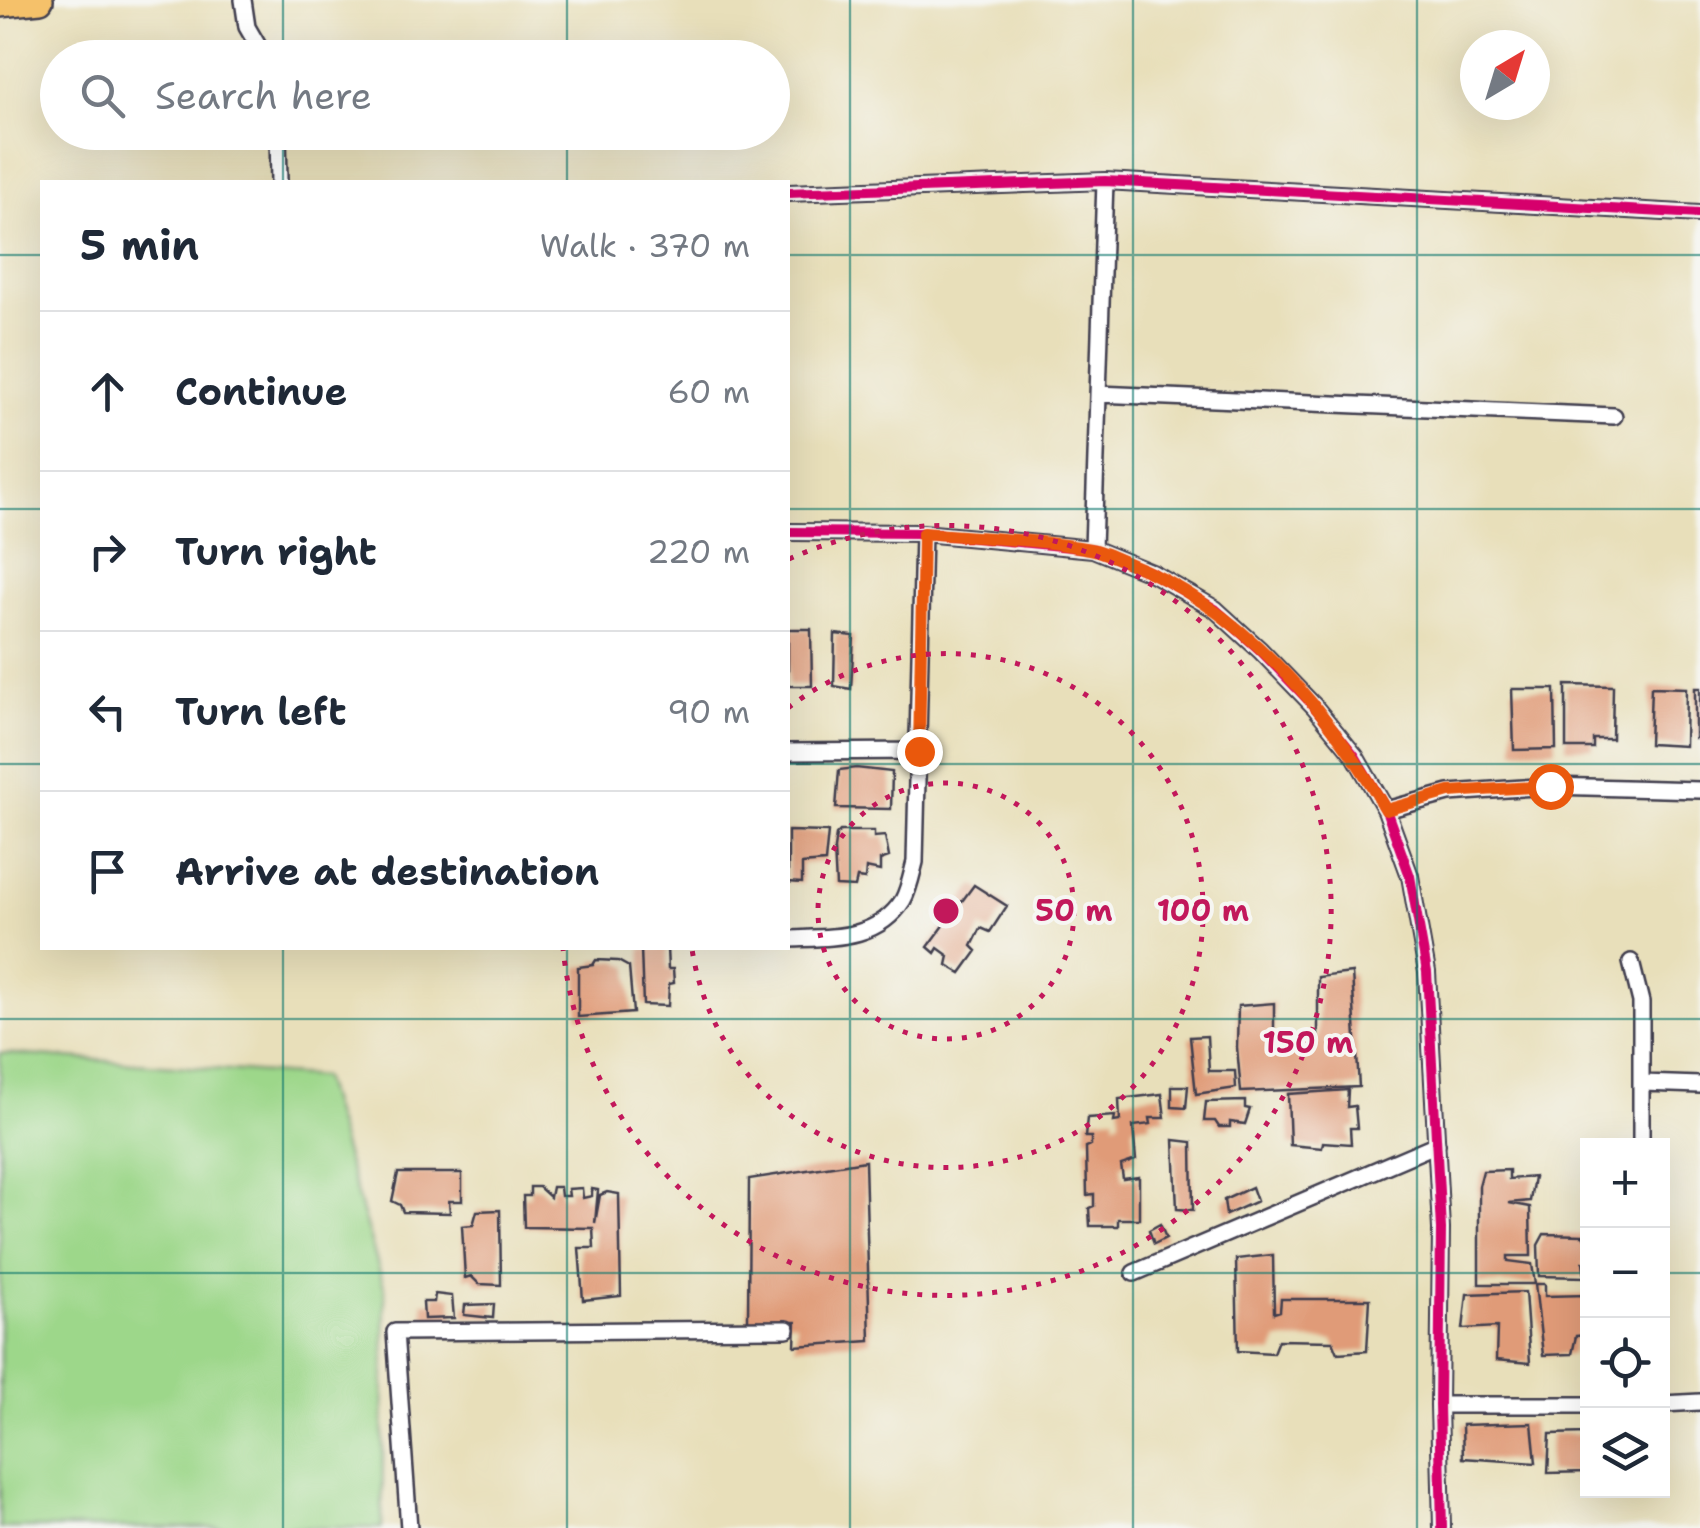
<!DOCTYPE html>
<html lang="en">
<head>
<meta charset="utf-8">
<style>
	:root { --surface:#fff; --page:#f6f6f7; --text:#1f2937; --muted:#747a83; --line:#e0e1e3 }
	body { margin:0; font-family:"Shantell Sans",sans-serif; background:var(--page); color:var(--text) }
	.controls { position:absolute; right:30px; bottom:30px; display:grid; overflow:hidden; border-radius:0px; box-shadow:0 10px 40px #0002 }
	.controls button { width:90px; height:90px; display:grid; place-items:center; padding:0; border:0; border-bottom:2px solid var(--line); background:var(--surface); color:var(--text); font:50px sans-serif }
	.compass { position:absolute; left:1460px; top:30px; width:90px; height:90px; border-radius:50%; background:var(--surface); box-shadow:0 10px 40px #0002; rotate:38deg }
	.stop { position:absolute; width:30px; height:30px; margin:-22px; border:8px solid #ea580c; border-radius:50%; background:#fff }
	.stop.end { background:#ea580c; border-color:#fff; box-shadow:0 2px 10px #0008 }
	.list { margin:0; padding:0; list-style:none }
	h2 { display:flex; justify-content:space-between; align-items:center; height:130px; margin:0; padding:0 40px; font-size:42px }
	h2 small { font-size:32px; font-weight:400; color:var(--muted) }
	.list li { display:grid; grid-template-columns:65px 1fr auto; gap:30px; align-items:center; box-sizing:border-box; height:160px; padding:0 40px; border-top:2px solid var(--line) }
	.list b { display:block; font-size:38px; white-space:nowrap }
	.list em { font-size:32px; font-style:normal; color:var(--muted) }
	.icon { flex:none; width:55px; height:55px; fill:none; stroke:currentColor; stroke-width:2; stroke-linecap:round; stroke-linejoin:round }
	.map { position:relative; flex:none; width:1700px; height:1528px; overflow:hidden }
	.search { position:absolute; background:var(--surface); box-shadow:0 10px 40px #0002; left:40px; top:40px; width:750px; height:110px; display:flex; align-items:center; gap:25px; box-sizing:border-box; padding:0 35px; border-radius:55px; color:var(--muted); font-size:38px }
	.panel { position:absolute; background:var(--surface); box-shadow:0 10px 40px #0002; left:40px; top:180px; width:750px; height:770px; border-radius:0px }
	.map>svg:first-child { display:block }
</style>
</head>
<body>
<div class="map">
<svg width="1700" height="1528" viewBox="0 0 1700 1528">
	<rect width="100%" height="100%" fill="#f6f6f2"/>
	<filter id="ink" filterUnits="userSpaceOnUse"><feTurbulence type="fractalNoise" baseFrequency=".01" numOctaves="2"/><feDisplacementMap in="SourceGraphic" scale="20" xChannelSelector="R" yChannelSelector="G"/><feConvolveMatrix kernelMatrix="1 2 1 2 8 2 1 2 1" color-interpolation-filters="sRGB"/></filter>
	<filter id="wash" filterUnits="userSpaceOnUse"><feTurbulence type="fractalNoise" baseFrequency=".0048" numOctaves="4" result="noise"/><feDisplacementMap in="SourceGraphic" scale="40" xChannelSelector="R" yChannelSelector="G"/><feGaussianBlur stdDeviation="2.25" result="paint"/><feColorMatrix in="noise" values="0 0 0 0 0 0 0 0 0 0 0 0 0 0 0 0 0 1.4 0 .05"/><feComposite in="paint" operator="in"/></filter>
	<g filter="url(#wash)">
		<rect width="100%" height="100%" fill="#e8dfba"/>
		<!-- green -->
		<path fill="#9dd78a" stroke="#607c62" stroke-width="2.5" d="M0 1053 322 1077 385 1290 382 1528H0Z"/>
		<g id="blocks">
			<!-- building -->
			<path fill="#e09b78" d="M788 629H811L812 686H788Z
				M835 634 854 636 851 689 834 686Z
				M1566 685 1613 686 1612 739H1593V748H1566Z
				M1651 687 1686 688 1685 746 1649 744Z
				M1695 688H1700V738H1695Z
				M1512 689H1555L1556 749 1514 750Z
				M856 768 892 772 891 809 836 808 839 770Z
				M788 831 828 832 825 862 802 864V883L788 882Z
				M840 831H874V837L885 836 889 857 880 860V871L866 868 865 879 857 878 855 887 836 886 834 849 836 835Z
				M974 885 1007 906 990 932 981 928 972 946 977 951 961 973 947 965 949 956 938 948 935 953 928 947Z
				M641 948H667L668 969H673L674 983 669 984 668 1006 643 1005Z
				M596 960 618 961 629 967 633 1013 578 1017V967L593 965Z
				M1352 973 1359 1087 1241 1092 1237 1047 1238 1006 1274 1003V1044L1318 1038V977Z
				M1207 1036 1209 1071H1235L1236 1088 1196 1094 1190 1037Z
				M1172 1086H1188L1186 1108 1172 1107Z
				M1348 1090 1347 1107 1355 1106 1357 1128H1350L1351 1144 1323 1142 1322 1148 1290 1145 1288 1094Z
				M1162 1094 1165 1118H1150L1151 1124 1133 1126 1136 1160 1121 1165 1123 1179 1139 1177V1219H1118V1226H1090L1089 1208 1094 1206V1194L1087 1195 1086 1147 1091 1145V1137H1085L1087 1118 1115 1116 1114 1122 1120 1121 1119 1099Z
				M1245 1101V1108L1250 1109 1245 1124 1230 1122V1127H1219L1215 1121H1204L1206 1102Z
				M1174 1140 1192 1142 1193 1210 1177 1209Z
				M865 1161 870 1341 795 1346 796 1322H748L749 1179Z
				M1509 1170V1179L1534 1177 1530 1201 1509 1203 1530 1207 1531 1256H1508V1261L1532 1264 1535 1284H1479V1186L1483 1171Z
				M398 1173H462V1201H449L450 1213 403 1212 400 1205 392 1201Z
				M530 1187H539L550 1197 552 1187H560L561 1196H569L568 1189 582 1188 583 1198 592 1196V1189L598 1190 595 1223 600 1195 607 1192 619 1194 621 1296 583 1300 579 1248H594L593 1228 524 1227 523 1196H530Z
				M1252 1187 1257 1201 1226 1215 1224 1200Z
				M500 1210 501 1285 479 1284 471 1276 465 1278 462 1226 473 1225 477 1211Z
				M1160 1224 1166 1238 1154 1244 1149 1230Z
				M1544 1234 1583 1235 1588 1244V1263L1583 1262 1585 1277 1539 1276 1538 1245Z
				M1273 1255 1274 1313 1280 1311 1281 1299H1370L1367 1351 1338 1353 1333 1341 1278 1340 1273 1353 1238 1351 1236 1259Z
				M1535 1284H1545V1296L1588 1295V1335L1576 1336 1572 1354 1543 1355Z
				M1525 1292 1530 1363 1496 1360 1497 1327 1463 1329 1467 1294Z
				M435 1294 452 1296 454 1318 424 1319 423 1302H434Z
				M494 1304 493 1318 464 1315 465 1305Z
				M1532 1423 1536 1463 1463 1458 1462 1425Z
				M1588 1433V1472L1548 1473 1550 1434Z"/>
		</g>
	</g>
	<g filter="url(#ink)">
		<use href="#blocks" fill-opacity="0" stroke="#403e4e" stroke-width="2.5"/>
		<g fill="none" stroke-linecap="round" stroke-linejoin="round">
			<!-- street casing -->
			<g stroke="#403e4e" stroke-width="20">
				<path id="street" d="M243 0 247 27 265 58
					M278 132 279 182
					M788 193 1105 181 1700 214
					M1098 394 1614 416
					M788 532 923 533 1093 549 1152 573 1215 609 1260 650 1314 706 1355 756 1386 810 1410 876 1427 972 1441 1229 1439 1405 1442 1528
					M1093 549 1105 181
					M788 752 919 751
					M1386 810 1449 793 1550 786 1700 790
					M788 939C830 937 877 941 903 900 909 889 912 873 915 862L923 533
					M1631 962 1641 1002V1146
					M1643 1083 1700 1085
					M1134 1273 1437 1144
					M1662 1404 1700 1402
					M1439 1405H1588
					M409 1528 395 1332 787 1329"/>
			</g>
			<!-- primary casing -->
			<g stroke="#403e4e" stroke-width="30">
				<path id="primary" d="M0 4 40 0"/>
			</g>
			<!-- street -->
			<use href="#street" stroke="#fff" stroke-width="15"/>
			<!-- primary -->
			<use href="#primary" stroke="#f5c16b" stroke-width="25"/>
			<!-- cycleway casing -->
			<g stroke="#f6f6f2" stroke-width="16">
				<path id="cycleway" d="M788 193 1105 181 1700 214
					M788 532 923 533 1093 549 1152 573 1215 609 1260 650 1314 706 1355 756 1386 810 1410 876 1427 972 1441 1229 1439 1405 1442 1528"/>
			</g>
			<!-- cycleway -->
			<use href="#cycleway" stroke="#d6006c" stroke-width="10"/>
		</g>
	</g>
	<g fill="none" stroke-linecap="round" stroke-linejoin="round" filter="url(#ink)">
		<!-- route -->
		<path stroke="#ea580c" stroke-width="12" d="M919 751 923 533C978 538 1036 539 1090 549 1102 551 1115 558 1126 562 1239 606 1327 707 1386 810L1449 792 1550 786"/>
	</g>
	<!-- grid -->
	<path fill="none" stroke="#0f766e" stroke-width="2.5" stroke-opacity="0.55" d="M283 0V58M567 0V58M850 0V1528M1133 0V1528M1417 0V1528M283 132V182M567 132V182M0 255H42M788 255H1700M0 509H42M788 509H1700M0 764H42M788 764H1700M283 948V1528M567 948V1528M0 1019H1700M0 1273H1588M1662 1273H1700"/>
	<!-- distance rings -->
	<g fill="none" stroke="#c2185b" stroke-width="5" stroke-dasharray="5 10">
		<circle cx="946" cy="911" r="128"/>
		<path d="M788 708A257 257 0 1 1 692 949"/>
		<path d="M789 559A385 385 0 1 1 563 948"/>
	</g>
	<circle cx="946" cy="911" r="15" fill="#c2185b" stroke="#f6f6f2" stroke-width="5"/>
	<g font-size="30" text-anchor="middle" font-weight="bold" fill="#c2185b" stroke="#f6f6f2" stroke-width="8" stroke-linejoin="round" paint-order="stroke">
		<text x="1074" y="921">50 m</text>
		<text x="1203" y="921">100 m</text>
		<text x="1308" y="1053">150 m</text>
	</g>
</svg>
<div class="controls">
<button>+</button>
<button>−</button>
<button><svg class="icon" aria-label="locate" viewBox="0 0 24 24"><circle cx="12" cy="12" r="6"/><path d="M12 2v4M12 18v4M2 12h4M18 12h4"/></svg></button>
<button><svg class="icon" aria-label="layers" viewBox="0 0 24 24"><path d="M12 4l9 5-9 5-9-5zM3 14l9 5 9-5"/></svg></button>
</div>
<svg class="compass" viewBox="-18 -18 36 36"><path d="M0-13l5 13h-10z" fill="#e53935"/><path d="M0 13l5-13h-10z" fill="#747a83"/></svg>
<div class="stop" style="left:1550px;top:786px"></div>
<div class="stop end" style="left:919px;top:751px"></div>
<div class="search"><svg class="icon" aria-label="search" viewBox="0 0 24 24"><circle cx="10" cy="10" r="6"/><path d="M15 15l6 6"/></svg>Search here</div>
<section class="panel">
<h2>5 min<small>Walk · 370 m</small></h2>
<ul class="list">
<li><svg class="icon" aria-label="ahead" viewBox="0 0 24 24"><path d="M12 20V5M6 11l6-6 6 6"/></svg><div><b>Continue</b></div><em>60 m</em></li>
<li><svg class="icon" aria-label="right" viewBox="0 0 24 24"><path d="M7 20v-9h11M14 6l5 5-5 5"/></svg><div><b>Turn right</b></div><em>220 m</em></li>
<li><svg class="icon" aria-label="left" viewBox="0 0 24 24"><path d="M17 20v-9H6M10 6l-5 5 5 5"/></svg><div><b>Turn left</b></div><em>90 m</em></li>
<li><svg class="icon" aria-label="arrive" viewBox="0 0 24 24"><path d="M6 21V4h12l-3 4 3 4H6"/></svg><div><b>Arrive at destination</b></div></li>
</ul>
</section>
</div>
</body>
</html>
